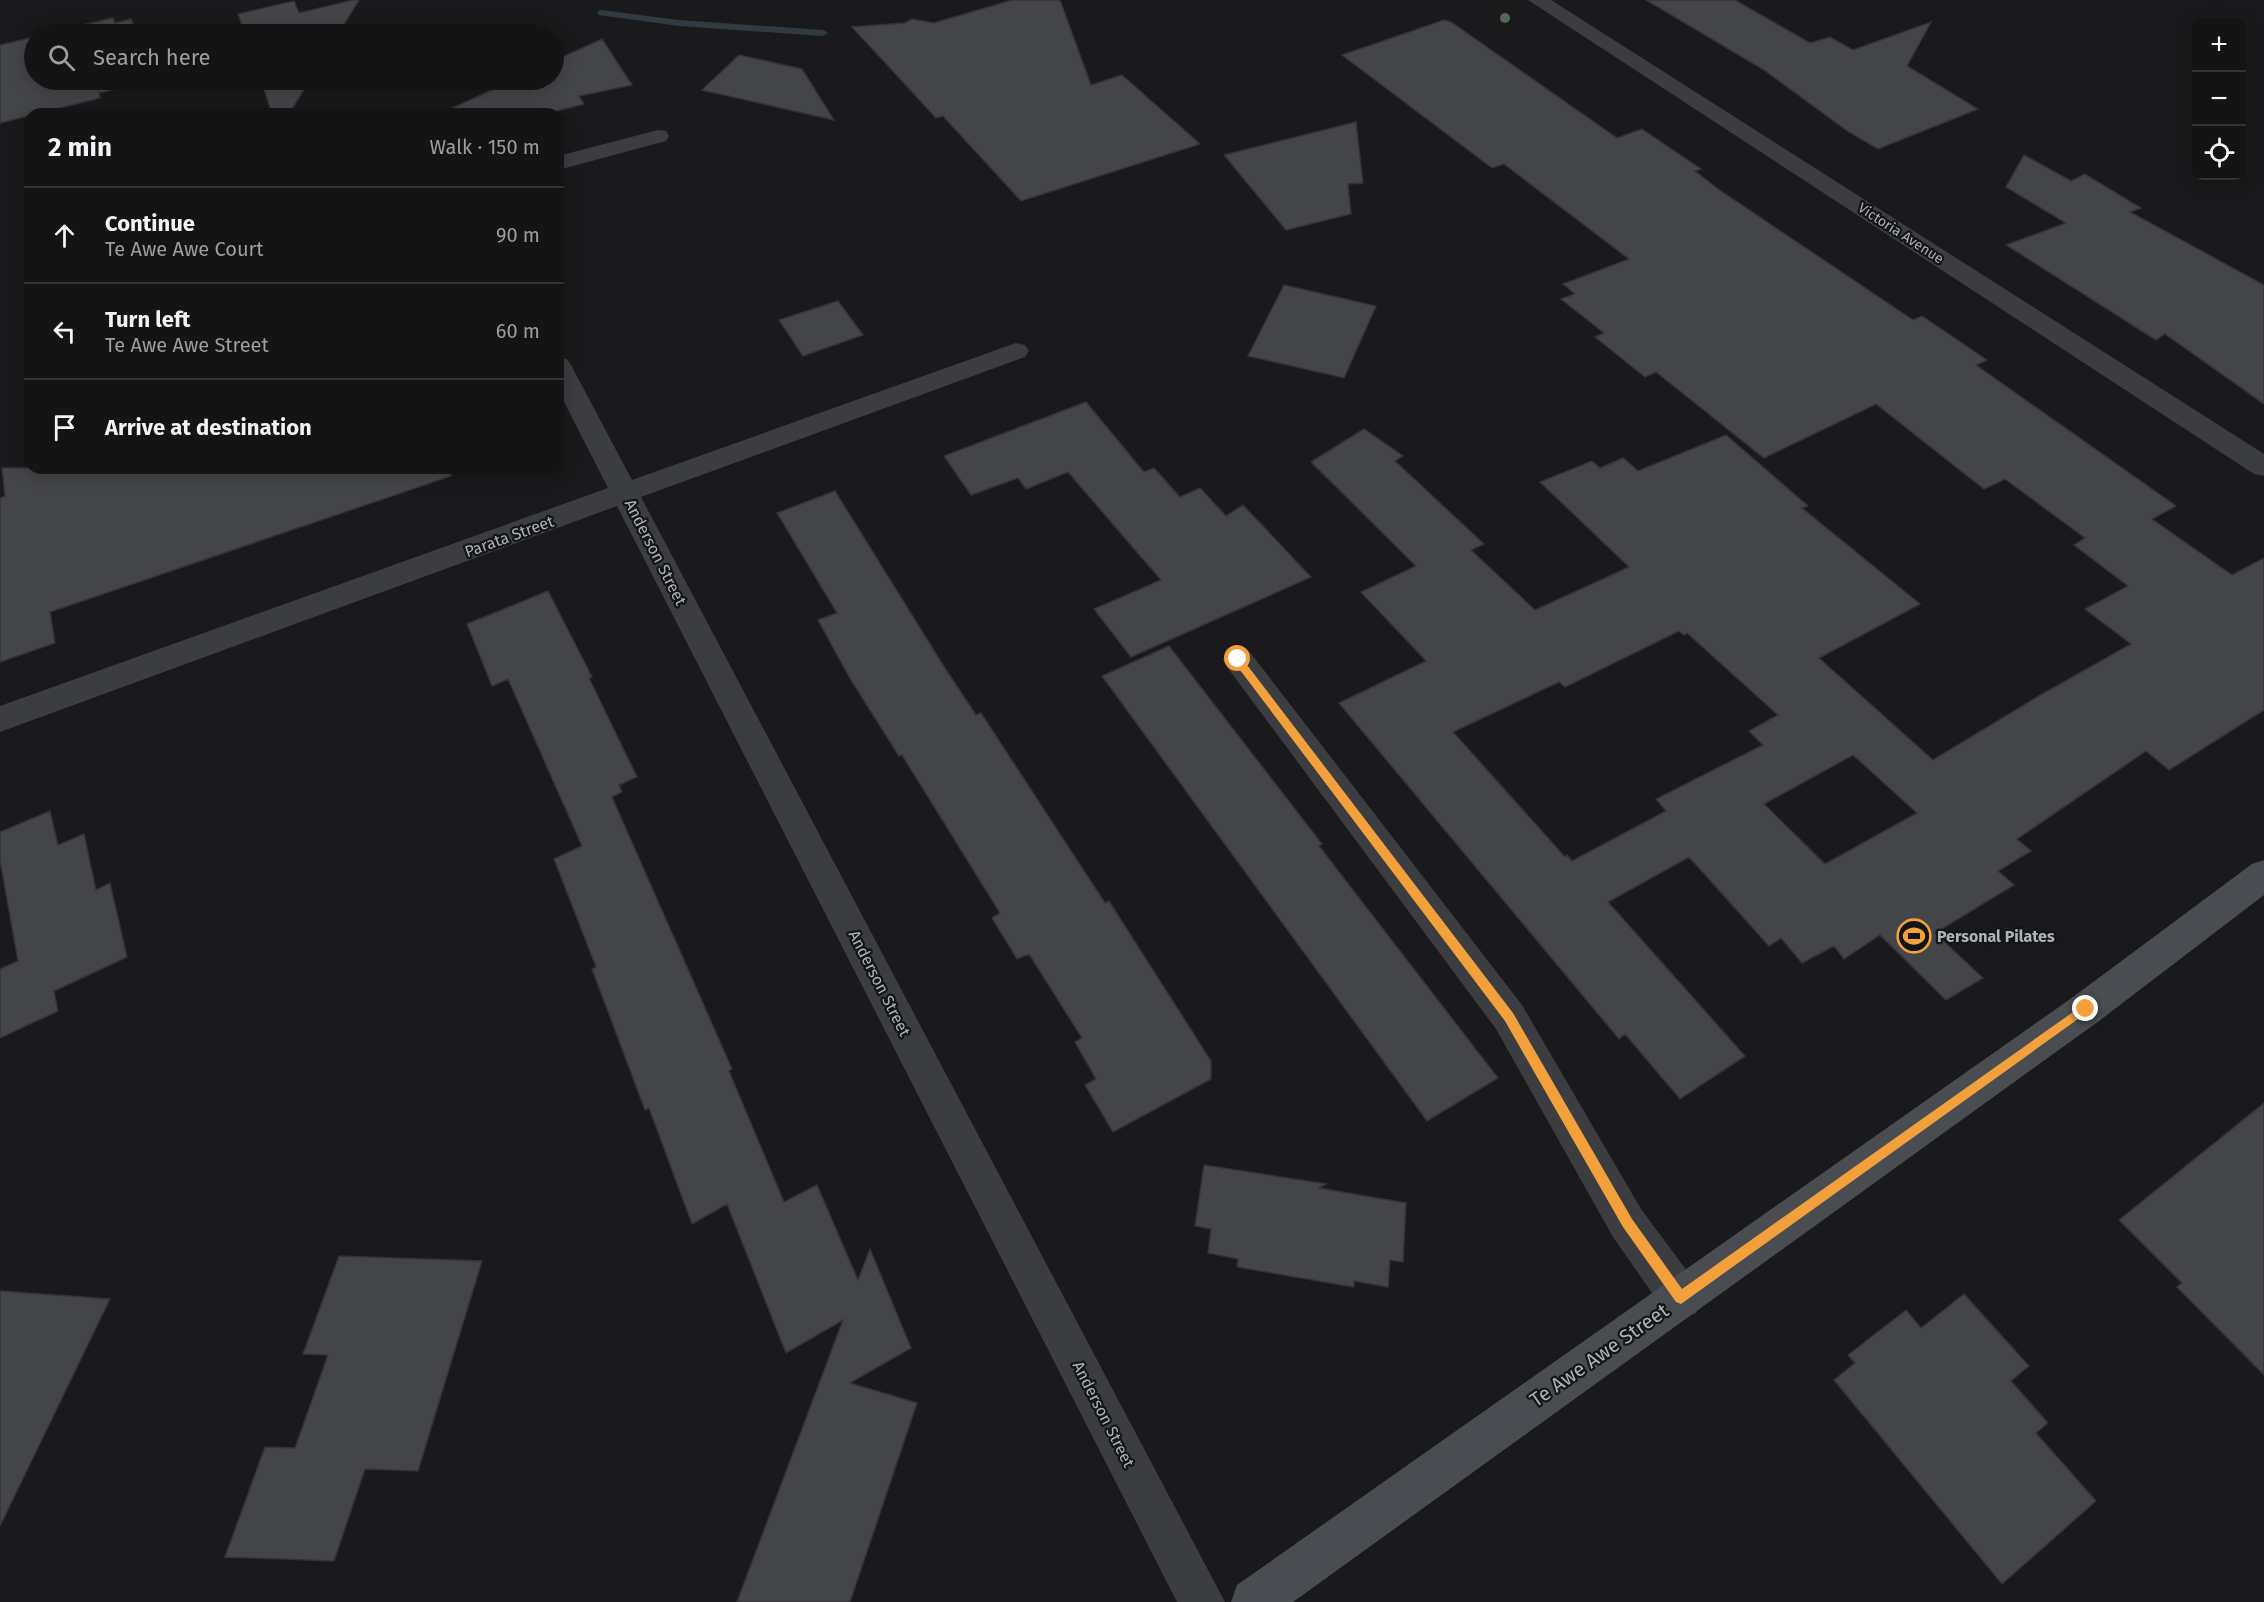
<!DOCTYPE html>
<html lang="en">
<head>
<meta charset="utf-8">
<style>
	:root { --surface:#141415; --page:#1d1d1e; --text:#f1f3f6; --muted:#9d9ea0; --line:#333334 }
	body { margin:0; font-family:"Fira Sans",sans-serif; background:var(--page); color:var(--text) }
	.controls { position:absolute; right:18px; top:18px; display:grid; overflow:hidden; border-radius:12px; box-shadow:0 3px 15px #0003 }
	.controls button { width:54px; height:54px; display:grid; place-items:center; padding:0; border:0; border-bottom:2px solid var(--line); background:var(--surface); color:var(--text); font:30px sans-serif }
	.stop { position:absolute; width:18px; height:18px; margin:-14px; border:4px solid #f2a03c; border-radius:50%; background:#fff }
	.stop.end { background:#f2a03c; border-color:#fff; box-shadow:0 2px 6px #0008 }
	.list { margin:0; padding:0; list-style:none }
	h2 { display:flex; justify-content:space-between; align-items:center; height:78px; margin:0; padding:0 24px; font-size:26px }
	h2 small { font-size:20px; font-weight:400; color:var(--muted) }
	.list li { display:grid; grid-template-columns:39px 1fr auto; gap:18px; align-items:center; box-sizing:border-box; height:96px; padding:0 24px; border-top:2px solid var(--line) }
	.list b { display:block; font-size:22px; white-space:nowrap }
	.list p { margin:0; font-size:20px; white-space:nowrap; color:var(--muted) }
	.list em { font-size:20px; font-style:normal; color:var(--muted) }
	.icon { flex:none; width:33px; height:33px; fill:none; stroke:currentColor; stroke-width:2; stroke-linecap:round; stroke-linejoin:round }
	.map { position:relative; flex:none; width:2264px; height:1602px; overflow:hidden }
	.search { position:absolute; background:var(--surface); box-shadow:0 3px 15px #0003; left:24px; top:24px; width:540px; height:66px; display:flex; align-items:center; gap:15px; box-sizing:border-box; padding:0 21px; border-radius:33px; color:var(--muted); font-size:22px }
	.panel { position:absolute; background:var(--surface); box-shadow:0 3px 15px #0003; left:24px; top:108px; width:540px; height:366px; border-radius:18px }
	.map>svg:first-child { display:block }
</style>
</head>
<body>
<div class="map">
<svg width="2264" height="1602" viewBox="0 0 2264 1602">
	<rect width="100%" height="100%" fill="#1a1a1c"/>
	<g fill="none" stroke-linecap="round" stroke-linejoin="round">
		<!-- stream -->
		<path fill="#2f3b41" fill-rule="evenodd" d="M601 10 679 20 823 30 828 33 823 36 679 26 598 15V11Z"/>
	</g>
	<!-- building -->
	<path fill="#444549" stroke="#343438" stroke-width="1.5" fill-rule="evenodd" d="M353 0H359L338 34H245L238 14 294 1 299 13Z
		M1012 0H1060L1091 85 1122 75 1200 144 1021 201 943 116 936 118 852 27 905 23 912 19 934 23Z
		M1646 0H1735L1810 43 1830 37 1853 50 1931 22 1907 66 1978 109 1878 149 1849 132 1764 70Z
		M113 18 115 23 131 19 136 31 146 30 148 34H44Z
		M1444 20 1451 22 1617 138 1642 129 1701 169 1695 171 1718 189 1913 320 1922 316 1987 360 1976 365 2176 506 2152 519 2232 575 2264 558V710L2169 770 2146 751 2017 839 2031 851 1998 871 2014 885 1935 933 1983 978 1946 1000 1880 935 1844 959 1834 946 1802 963 1781 938 1769 946 1689 857 1608 902 1745 1056 1680 1099 1625 1034 1619 1039 1339 703 1426 661 1361 592 1416 566 1311 462 1364 429 1403 456 1395 461 1484 544 1471 550 1535 610 1629 567 1540 482 1592 461 1600 468 1623 458 1638 471 1726 435 1808 506 1802 508 1920 604 1819 658 1933 760 2037 697 2131 644 2085 609 2128 586 2074 545 2085 538 2005 479 1984 489 1876 404 1764 458 1656 372 1645 377 1595 337 1604 333 1561 299 1575 294 1563 284 1629 259 1504 164 1492 168 1342 55ZM1679 631 1684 635 1687 633 1778 715 1749 731 1763 745 1656 799 1666 811 1572 861 1567 855 1565 857 1453 732 1559 682 1565 687ZM1853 755 1917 813 1825 864 1764 804Z
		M34 37V80H155L99 93 100 98 0 123V45Z
		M602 39 632 85 579 96 584 104 545 114H439L514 80H554V61Z
		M739 55 802 69 834 120 702 90Z
		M261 80H310L289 114H272Z
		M1356 122 1363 183 1348 184 1351 214 1286 230 1224 155Z
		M2024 155 2071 181 2085 174 2141 208 2130 212 2264 285V404L2165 334 2156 340 2006 245 2066 223 2006 187Z
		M1284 285 1376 306 1344 378 1248 356Z
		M838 301 863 335 803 356 779 320Z
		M1086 402 1144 472 1154 468 1180 497 1200 488 1226 516 1243 505 1311 577 1131 657 1094 609 1161 580 1068 472 1026 489 1018 478 971 495 944 456Z
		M2 468H449L451 476 50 612 55 643 0 662V498L5 496Z
		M835 491 943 665 976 715 981 713 1105 903 1109 901 1211 1061V1079L1113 1132 1085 1085 1096 1079 1075 1042 1082 1038 1029 954 1017 959 992 918 1000 913 902 755 899 756 851 680 818 620 837 613 777 513Z
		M548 591 592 677 589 678 637 777 619 785 622 792 612 797 732 1069 729 1071 784 1202 817 1185 858 1280 870 1249 911 1348 850 1383 917 1403 850 1602H737L843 1320 786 1353 727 1204 692 1224 649 1108 645 1110 592 969 596 967 554 859 582 846 508 679 492 686 467 624Z
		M1169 646 1322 844 1319 846 1498 1078 1427 1121 1102 676Z
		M50 811 58 845 84 834 96 890 110 883 127 957 54 991 58 1011 0 1038V969L18 961 0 860V832Z
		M2264 1103V1375L2177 1287 2182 1283 2119 1220Z
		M1204 1165 1326 1184 1319 1188 1406 1203 1403 1262 1390 1260 1388 1287 1354 1281V1287L1237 1267 1238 1259 1208 1253 1211 1229 1195 1226Z
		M339 1256 482 1261 418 1471 365 1469 334 1561 225 1557 265 1447 295 1448 328 1355 303 1354Z
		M0 1291 110 1299 0 1526Z
		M1964 1294 2029 1366 2011 1381 2048 1423 2036 1433 2096 1501 2002 1584 1834 1380 1855 1363 1848 1355 1906 1310 1921 1328Z"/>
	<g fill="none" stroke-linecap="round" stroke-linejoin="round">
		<!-- minor -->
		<path fill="#3b3d41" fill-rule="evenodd" d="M658 130 666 131 669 136 666 141 558 170V156Z
			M1016 343 1025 345 1029 351 1025 357 641 497 1225 1602H1177L617 506 0 732V706L608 488 558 390V357L567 359 571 365 632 480Z
			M1238 647 1249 651 1522 1005 1641 1209 1696 1283 1702 1298 1696 1313 1681 1319 1666 1313 1613 1237 1496 1029 1227 667 1223 659 1227 651Z"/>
		<!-- tertiary -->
		<path fill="#3b3d41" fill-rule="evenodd" d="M1528 0H1551L2264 454V476L2254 474Z"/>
		<!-- secondary -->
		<path fill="#494c51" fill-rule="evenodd" d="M2264 860V895L2099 1021 1293 1602H1231L1237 1585 2073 997 2252 864Z"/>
	</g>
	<!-- trees -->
	<circle fill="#556755" cx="1505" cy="18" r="5"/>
	<!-- route -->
	<path fill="#f2a03c" d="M1234 657H1241L1513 1013 1632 1219 1682 1289 2083 1005H2090L2092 1009 1681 1304 1676 1302 1623 1227 1505 1021 1234 662Z"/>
	<!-- icons -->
	<defs>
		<g id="stadium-ring" transform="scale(1.725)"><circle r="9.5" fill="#151517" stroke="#f2a03c" stroke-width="1.5"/><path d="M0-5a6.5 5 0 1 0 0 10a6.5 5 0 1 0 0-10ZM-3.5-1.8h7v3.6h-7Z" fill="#f2a03c"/></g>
	</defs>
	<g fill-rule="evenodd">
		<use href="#stadium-ring" x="1914" y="936"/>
	</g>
	<g text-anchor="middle" stroke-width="4.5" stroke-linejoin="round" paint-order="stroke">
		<!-- far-street labels -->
		<g font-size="14" fill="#acb3bc" stroke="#151517">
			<text transform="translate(1901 233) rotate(33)" y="5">Victoria Avenue</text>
		</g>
		<!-- street labels -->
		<g font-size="16" fill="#acb3bc" stroke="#151517">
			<text transform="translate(509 536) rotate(-20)" y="6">Parata Street</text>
			<text transform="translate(656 552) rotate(63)" y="6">Anderson Street</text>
			<text transform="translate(880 983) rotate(63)" y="6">Anderson Street</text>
			<text transform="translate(1104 1414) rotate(63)" y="6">Anderson Street</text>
		</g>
		<!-- poi labels -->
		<g font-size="16" font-weight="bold" fill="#acb3bc" stroke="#151517" text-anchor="start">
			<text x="1937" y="942">Personal Pilates</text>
		</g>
		<!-- near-street labels -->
		<g font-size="20" fill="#acb3bc" stroke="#151517">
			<text transform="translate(1599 1355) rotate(-35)" y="7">Te Awe Awe Street</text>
		</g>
	</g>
</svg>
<div class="controls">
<button>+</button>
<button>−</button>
<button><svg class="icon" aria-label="locate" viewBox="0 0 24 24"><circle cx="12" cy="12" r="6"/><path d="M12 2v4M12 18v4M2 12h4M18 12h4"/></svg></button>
</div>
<div class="stop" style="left:1238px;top:659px"></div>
<div class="stop end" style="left:2086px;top:1009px"></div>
<div class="search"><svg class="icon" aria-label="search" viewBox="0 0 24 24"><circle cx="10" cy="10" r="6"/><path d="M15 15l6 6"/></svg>Search here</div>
<section class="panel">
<h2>2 min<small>Walk · 150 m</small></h2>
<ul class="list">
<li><svg class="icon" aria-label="ahead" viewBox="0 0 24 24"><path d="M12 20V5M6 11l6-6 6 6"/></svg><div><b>Continue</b><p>Te Awe Awe Court</p></div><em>90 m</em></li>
<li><svg class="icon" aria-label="left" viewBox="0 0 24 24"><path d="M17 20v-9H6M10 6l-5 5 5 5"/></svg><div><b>Turn left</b><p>Te Awe Awe Street</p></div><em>60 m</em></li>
<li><svg class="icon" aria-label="arrive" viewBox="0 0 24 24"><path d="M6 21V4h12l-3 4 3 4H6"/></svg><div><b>Arrive at destination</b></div></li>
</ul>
</section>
</div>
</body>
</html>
